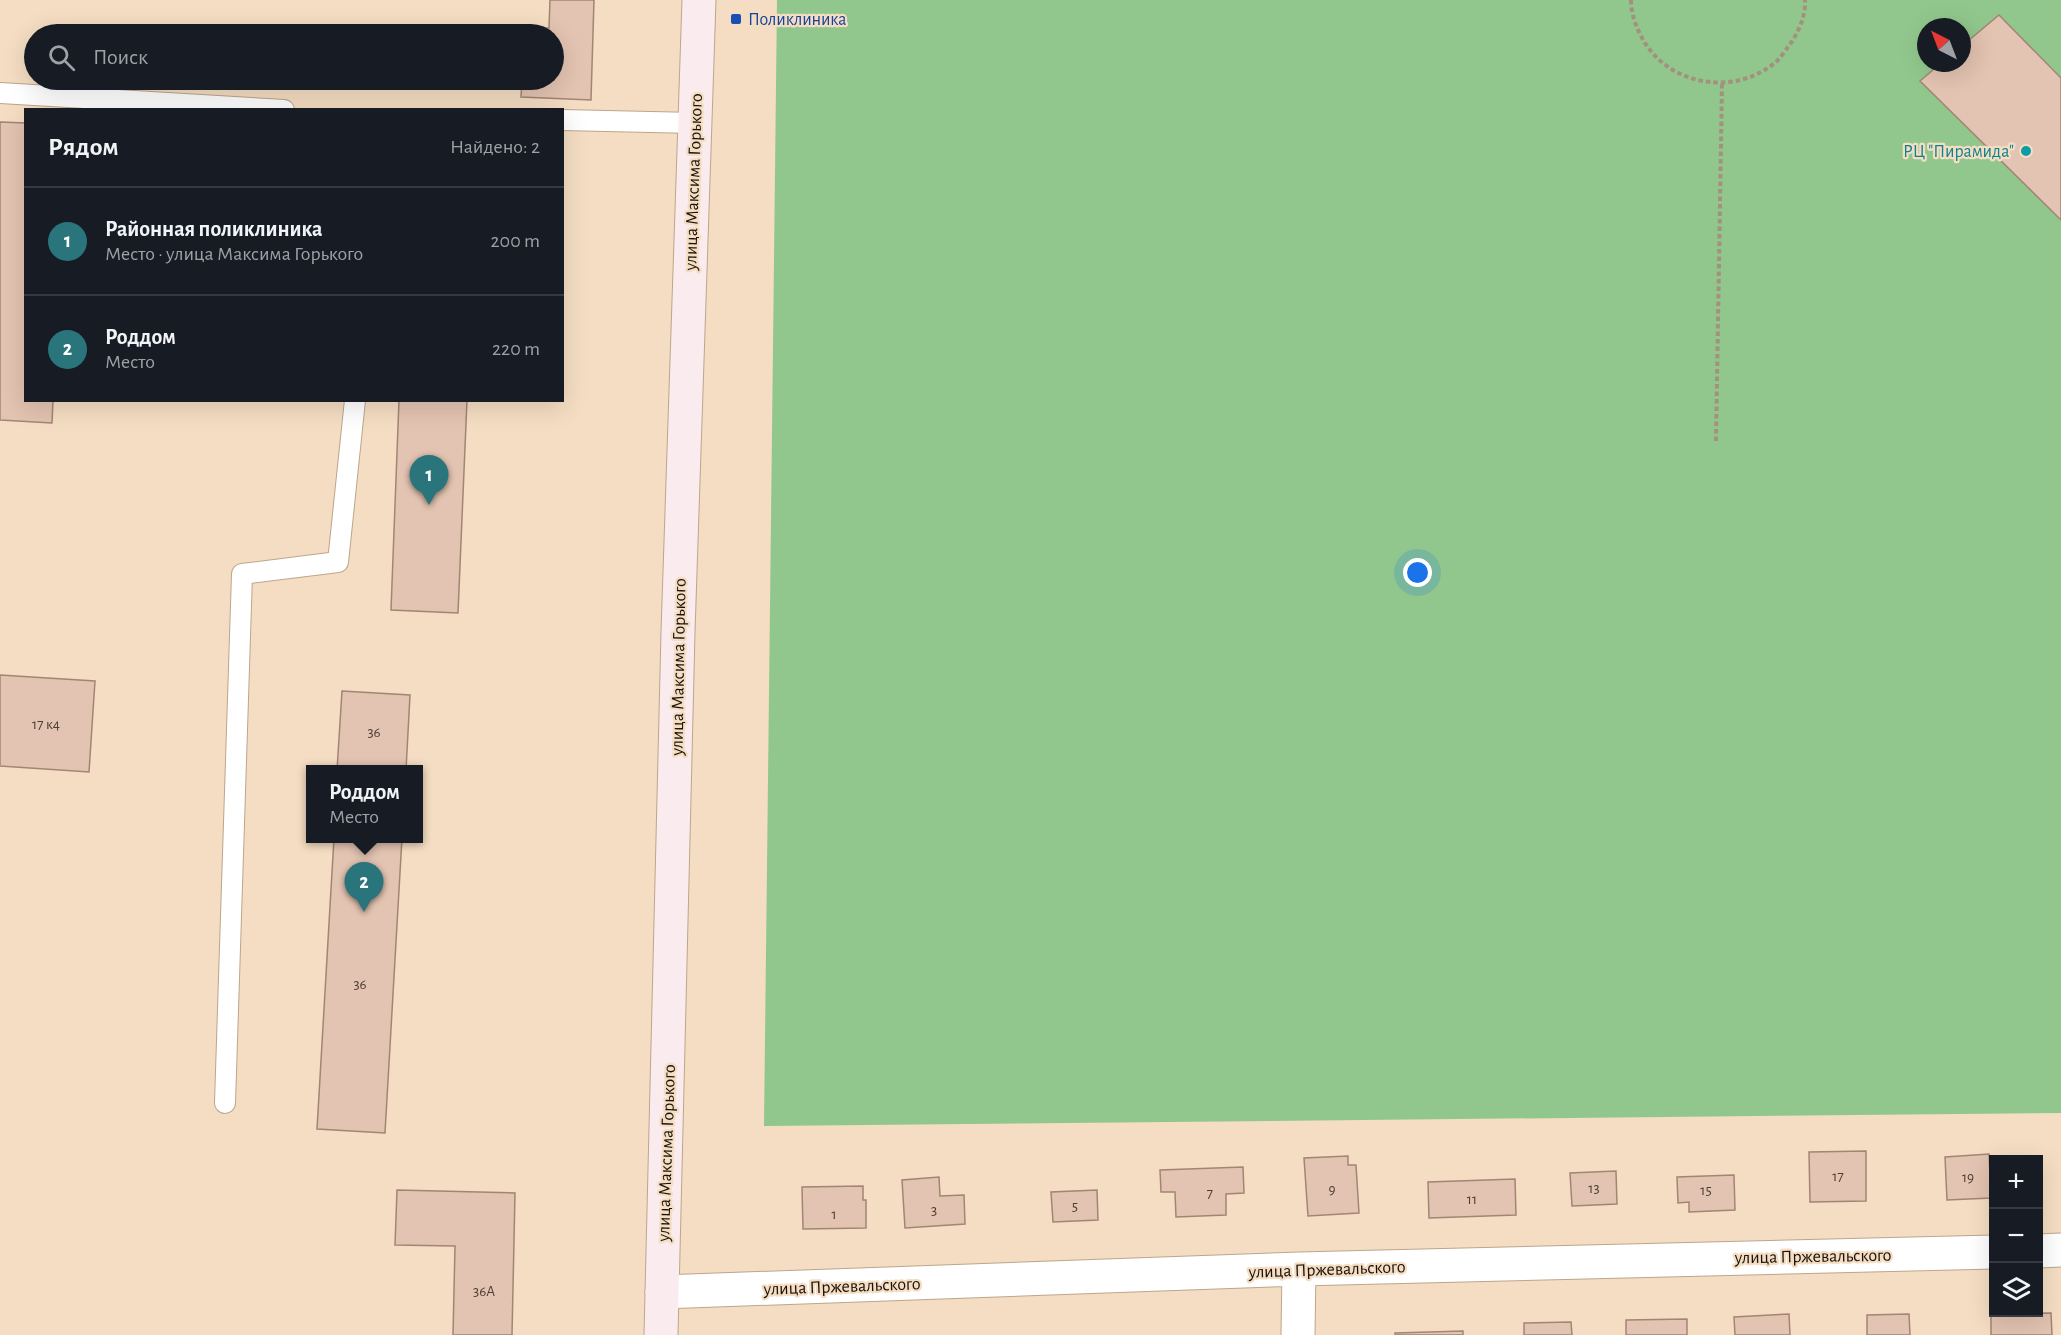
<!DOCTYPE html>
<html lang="ru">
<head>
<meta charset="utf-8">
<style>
	:root { --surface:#171b24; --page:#242831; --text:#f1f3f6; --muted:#9ea1a6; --line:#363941; --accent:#2a747c }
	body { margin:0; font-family:"Alegreya Sans",sans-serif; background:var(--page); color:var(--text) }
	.controls { position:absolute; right:18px; bottom:18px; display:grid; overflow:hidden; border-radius:0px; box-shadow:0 6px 24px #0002 }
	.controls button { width:54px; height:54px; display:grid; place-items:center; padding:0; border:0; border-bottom:2px solid var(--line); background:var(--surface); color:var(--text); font:30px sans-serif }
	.compass { position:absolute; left:1917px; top:18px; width:54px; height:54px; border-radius:50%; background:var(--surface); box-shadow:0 6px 24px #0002; rotate:318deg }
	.you { position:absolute; left:1418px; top:573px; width:21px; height:21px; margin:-15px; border:4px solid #fff; border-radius:50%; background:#1a73e8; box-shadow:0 0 0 9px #1a73e833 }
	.badge { display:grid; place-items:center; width:39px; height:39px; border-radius:50%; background:var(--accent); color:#fff; font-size:20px; font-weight:700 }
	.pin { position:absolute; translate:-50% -50px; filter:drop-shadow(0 2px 3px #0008) }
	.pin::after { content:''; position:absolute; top:32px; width:21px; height:18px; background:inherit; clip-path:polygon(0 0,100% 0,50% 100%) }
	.popup { position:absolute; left:306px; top:765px; width:117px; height:78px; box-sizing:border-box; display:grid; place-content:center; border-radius:0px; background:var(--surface); filter:drop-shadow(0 2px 4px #0005); font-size:20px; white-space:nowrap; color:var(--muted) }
	.popup b { font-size:22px; color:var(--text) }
	.popup::after { content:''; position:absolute; left:50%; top:100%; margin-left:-12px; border:12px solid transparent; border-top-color:var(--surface) }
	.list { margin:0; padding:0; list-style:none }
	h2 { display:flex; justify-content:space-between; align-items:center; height:78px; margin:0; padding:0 24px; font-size:26px }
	h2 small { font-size:20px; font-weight:400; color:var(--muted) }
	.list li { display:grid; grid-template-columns:39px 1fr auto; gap:18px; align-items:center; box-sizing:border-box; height:108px; padding:0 24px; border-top:2px solid var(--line) }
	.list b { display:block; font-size:22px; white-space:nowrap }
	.list p { margin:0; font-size:20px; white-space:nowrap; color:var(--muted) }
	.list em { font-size:20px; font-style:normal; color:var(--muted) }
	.icon { flex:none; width:33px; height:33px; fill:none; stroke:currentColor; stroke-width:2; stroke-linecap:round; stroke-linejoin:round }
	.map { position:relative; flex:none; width:2061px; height:1335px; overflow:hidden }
	.search { position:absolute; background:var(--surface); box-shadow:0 6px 24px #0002; left:24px; top:24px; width:540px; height:66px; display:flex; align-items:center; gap:15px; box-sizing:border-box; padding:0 21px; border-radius:33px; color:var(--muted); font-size:22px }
	.panel { position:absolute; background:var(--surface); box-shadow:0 6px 24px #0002; left:24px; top:108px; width:540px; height:294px; border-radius:0px }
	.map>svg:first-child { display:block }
</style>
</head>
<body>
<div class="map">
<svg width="2061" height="1335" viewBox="0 0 2061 1335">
	<rect width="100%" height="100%" fill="#f4ddc2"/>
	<!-- green -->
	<path fill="#91c78c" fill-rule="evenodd" d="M777 0H2061V1113L764 1126ZM1926 27H1962V63H1926Z"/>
	<!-- building -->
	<path fill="#e3c3b1" stroke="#a38574" stroke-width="1.5" d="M550 0H594L591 100 521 97 522 80H554V34H524V28H549Z
		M1999 15 2061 78V220L1920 81 1941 63H1962V46Z
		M0 122 26 123V400H53L52 423 0 420Z
		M399 400H467L458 613 391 610Z
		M0 675 95 681 89 772 0 766Z
		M342 691 410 695 406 770H337Z
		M334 838H402L385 1133 317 1129Z
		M1866 1151V1201L1810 1202 1809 1152Z
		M1989 1154 1991 1198 1947 1200 1945 1157Z
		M1348 1156V1165H1356L1359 1213 1308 1216 1304 1158Z
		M1243 1167 1244 1193 1226 1194V1215L1176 1217 1175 1192H1161L1160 1170Z
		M1616 1171 1617 1204 1572 1206 1570 1173Z
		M1734 1175 1735 1210 1689 1212V1202L1678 1203 1677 1177Z
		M939 1177 940 1196 964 1195 965 1224 905 1228 902 1180Z
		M1515 1179 1516 1215 1429 1218 1428 1182Z
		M863 1186V1200H866V1228L803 1229 802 1187Z
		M397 1190 515 1193 512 1335H453L455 1246 395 1245Z
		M1097 1190 1098 1220 1053 1222 1051 1192Z
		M2051 1313 2052 1335H1991V1314Z
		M1789 1314 1790 1335H1735L1734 1317Z
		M1909 1314 1910 1335H1867V1315Z
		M1687 1319V1335H1626V1320Z
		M1571 1322 1572 1335H1524V1323Z
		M1463 1331V1335H1395V1333Z"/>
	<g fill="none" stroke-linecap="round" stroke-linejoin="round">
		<!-- lane casing -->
		<g stroke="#bca68c" stroke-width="22">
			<path id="lane" d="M0 93 284 110
				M562 120 695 123
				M225 1103 242 574 338 562 355 400"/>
		</g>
		<!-- street casing -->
		<g stroke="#bca68c" stroke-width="35">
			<path id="street" d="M2038 1251 2061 1250
				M662 1292 1299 1269 1994 1252
				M1298 1335 1299 1269"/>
		</g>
		<!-- secondary casing -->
		<g stroke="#bca68c" stroke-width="35">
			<path id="secondary" d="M661 1335 678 632 699 0"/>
		</g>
		<!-- path -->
		<path stroke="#a3917d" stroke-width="4" stroke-dasharray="4.5 3" stroke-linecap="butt" d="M1631 0C1631 15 1637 30 1645 43 1673 87 1737 96 1777 61 1781 57 1785 51 1788 47 1798 34 1806 16 1805 0
			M1716 441 1722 84"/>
		<!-- lane -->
		<use href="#lane" stroke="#fff" stroke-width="20"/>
		<!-- street -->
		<use href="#street" stroke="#fff" stroke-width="33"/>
		<!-- secondary -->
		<use href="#secondary" stroke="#faebef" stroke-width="33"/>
	</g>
	<!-- markers -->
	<rect fill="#1a4fb4" stroke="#f4ddc2" stroke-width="2" x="730" y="13" width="12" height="12" rx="3"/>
	<circle fill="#0f9aa8" stroke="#f4ddc2" stroke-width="2" cx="2026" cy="151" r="6"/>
	<g text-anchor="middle" stroke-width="4.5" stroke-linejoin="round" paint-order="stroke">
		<!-- number labels -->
		<g font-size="15" fill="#4c3e33">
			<text x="46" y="729">17 к4</text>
			<text x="374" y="737">36</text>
			<text x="360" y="989">36</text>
			<text x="1838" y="1181">17</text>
			<text x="1968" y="1182">19</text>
			<text x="1594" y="1193">13</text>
			<text x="1332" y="1194">9</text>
			<text x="1706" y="1195">15</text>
			<text x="1210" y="1198">7</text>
			<text x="1472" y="1204">11</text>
			<text x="1075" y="1211">5</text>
			<text x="934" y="1215">3</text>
			<text x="834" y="1219">1</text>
			<text x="484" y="1296">36А</text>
		</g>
		<!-- transit labels -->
		<g font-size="18" fill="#164399" stroke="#f4ddc2" text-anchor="start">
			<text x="748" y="25">Поликлиника</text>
		</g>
		<!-- culture labels -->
		<g font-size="18" fill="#0d838f" stroke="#f4ddc2" text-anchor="end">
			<text x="2014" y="157">РЦ "Пирамида"</text>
		</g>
		<!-- street labels -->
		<g font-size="18" fill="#1a1209" stroke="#f4ddc2">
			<text transform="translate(693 182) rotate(-88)" y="6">улица Максима Горького</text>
			<text transform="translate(678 667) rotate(-89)" y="6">улица Максима Горького</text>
			<text transform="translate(666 1153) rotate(-88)" y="6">улица Максима Горького</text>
			<text transform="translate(1813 1256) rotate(-1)" y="6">улица Пржевальского</text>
			<text transform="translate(1327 1269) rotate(-2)" y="6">улица Пржевальского</text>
			<text transform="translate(842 1286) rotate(-2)" y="6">улица Пржевальского</text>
		</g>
	</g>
</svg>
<div class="controls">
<button>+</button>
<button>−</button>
<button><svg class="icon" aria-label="layers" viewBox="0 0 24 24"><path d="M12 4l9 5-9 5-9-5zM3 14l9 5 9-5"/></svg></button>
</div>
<svg class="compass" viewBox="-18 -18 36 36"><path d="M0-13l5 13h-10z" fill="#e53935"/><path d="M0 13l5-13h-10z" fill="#9ea1a6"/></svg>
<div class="you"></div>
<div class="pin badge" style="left:429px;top:505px">1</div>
<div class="pin badge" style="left:364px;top:912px">2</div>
<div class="popup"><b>Роддом</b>Место</div>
<div class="search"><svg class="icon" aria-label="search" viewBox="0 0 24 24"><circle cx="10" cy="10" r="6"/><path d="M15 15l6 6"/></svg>Поиск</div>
<section class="panel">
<h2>Рядом<small>Найдено: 2</small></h2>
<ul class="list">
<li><span class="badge">1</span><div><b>Районная поликлиника</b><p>Место · улица Максима Горького</p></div><em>200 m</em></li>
<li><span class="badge">2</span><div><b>Роддом</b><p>Место</p></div><em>220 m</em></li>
</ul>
</section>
</div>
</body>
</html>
